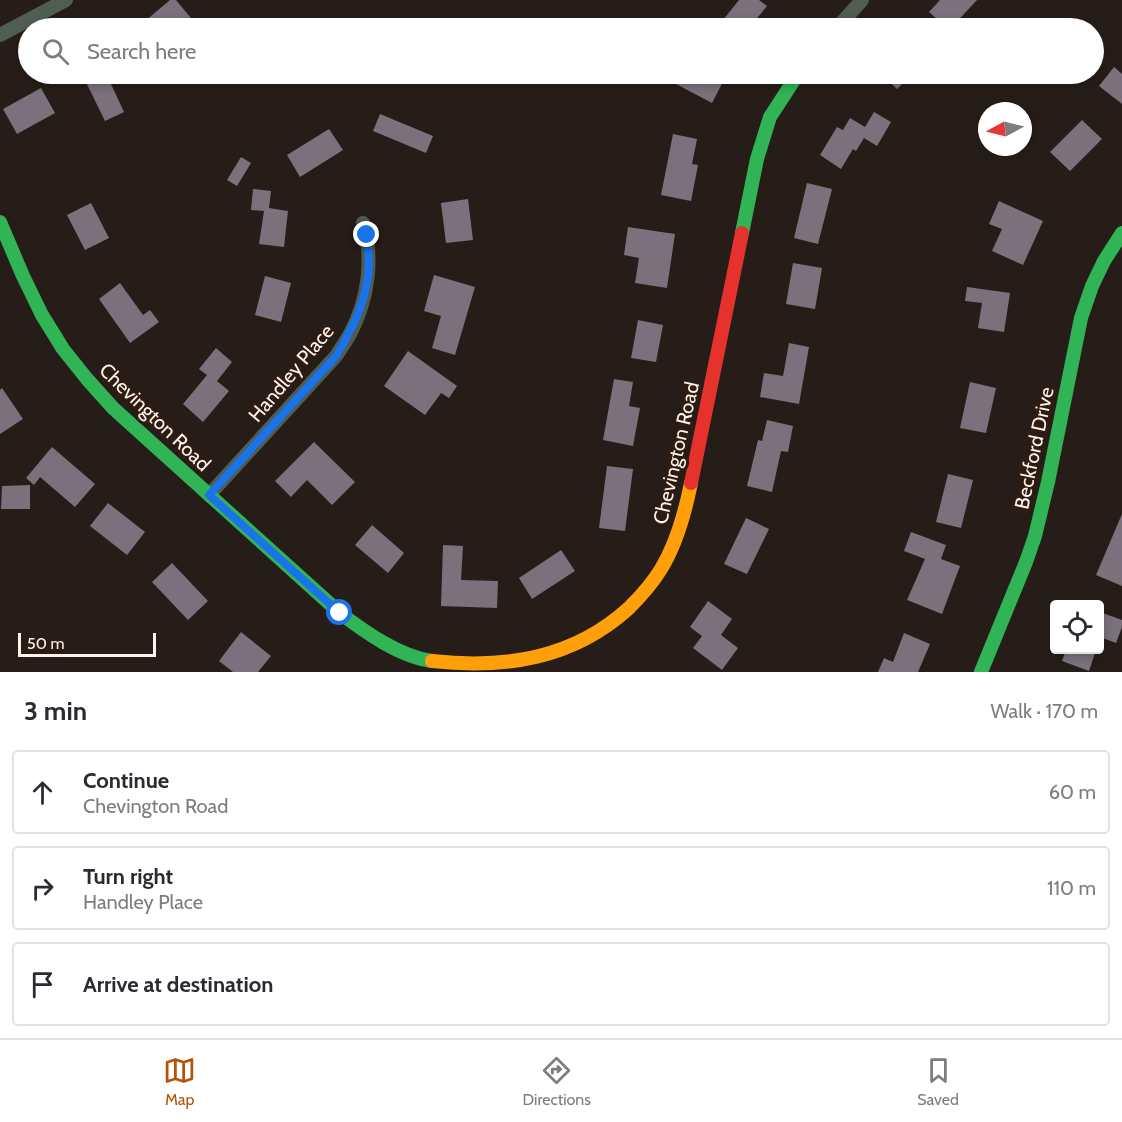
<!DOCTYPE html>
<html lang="en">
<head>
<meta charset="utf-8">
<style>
	:root { --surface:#fff; --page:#f7f7f7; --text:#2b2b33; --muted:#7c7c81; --line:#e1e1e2; --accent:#b45309 }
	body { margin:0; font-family:Cabin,sans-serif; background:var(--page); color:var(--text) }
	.controls { position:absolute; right:18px; bottom:18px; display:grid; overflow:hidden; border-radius:6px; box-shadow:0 3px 9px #0003 }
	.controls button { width:54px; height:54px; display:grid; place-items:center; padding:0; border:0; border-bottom:2px solid var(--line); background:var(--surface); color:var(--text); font:30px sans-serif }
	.compass { position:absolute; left:978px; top:102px; width:54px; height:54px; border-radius:50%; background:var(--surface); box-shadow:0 3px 9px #0003; rotate:263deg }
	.scale { position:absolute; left:18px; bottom:15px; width:138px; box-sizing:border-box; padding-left:6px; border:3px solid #fef2eb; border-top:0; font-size:16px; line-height:21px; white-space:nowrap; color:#fef2eb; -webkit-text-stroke:4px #2d1c12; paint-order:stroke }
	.stop { position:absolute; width:18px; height:18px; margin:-14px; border:4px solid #1a73e8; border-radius:50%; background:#fff }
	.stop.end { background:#1a73e8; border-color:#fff; box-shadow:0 2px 6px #0008 }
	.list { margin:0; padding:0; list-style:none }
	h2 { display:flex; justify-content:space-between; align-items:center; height:78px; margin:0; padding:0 24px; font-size:26px }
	h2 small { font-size:20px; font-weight:400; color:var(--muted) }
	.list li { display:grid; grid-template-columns:39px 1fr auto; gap:18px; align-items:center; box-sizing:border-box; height:84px; margin:0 12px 12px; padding:0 12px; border:2px solid var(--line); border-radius:6px }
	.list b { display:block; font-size:22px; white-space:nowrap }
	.list p { margin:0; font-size:20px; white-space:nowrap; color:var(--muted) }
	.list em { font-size:20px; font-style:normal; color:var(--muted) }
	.icon { flex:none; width:33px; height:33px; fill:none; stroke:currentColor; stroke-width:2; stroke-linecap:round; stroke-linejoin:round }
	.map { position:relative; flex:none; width:1122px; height:672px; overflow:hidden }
	.search { position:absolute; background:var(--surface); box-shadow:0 3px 9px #0003; left:18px; right:18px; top:18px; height:66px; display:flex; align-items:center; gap:15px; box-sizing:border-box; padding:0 21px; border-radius:33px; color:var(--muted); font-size:22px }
	.sheet { height:366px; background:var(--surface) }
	nav { display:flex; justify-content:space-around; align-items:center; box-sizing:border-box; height:84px; border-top:2px solid var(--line); background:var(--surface); font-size:16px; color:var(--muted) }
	nav a { display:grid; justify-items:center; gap:3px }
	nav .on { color:var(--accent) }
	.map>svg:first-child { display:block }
</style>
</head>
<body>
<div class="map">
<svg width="1122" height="672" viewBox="0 0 1122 672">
	<rect width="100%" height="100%" fill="#271d18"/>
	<!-- building -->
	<path fill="#7a717d" d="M170 0H176L191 18 179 28H139L138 27Z
		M739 0H759L767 6 749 28H733L723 20Z
		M940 0H977L951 28H947L929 12Z
		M1114 67 1122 74V104L1099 86Z
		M82 74H127L110 82 124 112 105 121Z
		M681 74H727L712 103 676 84Z
		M881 74H901L907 79 897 89Z
		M41 88 55 113 17 134 3 109Z
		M874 112 891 122 877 146 864 138 856 151 853 149 841 169 820 155 837 127 843 130 850 118 865 127Z
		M380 114 433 136 426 153 373 131Z
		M1082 120 1102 139 1070 171 1050 152Z
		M329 129 343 150 300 177 287 155Z
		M673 134 697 139 692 164 698 165 691 201 661 195Z
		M241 157 251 163 237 186 227 180Z
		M807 183 832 189 818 244 794 238Z
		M253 189 271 191 269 208 288 211 284 247 259 244 264 211 251 210Z
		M468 199 473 240 446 243 441 203Z
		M999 201 1043 221 1023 265 992 251 1002 229 989 224Z
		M91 203 109 238 85 250 67 215Z
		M628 227 675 234 667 288 635 283 639 258 624 255Z
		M793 263 822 268 815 309 786 304Z
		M434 275 475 287 455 355 432 348 441 316 424 311Z
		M265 276 291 283 281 322 255 315Z
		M120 283 143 315 150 310 159 322 130 343 99 299Z
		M967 287 1010 293 1004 332 978 328 982 303 965 301Z
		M638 320 663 325 656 362 631 358Z
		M789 343 809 347 799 404 760 397 764 373 783 376Z
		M216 348 232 362 217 381 229 391 203 422 183 404 207 375 199 369Z
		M408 351 457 386 449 398 441 393 425 415 384 386Z
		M614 379 633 382 629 406 640 408 633 446 603 440Z
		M970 382 996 388 986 433 960 428Z
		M2 388 23 419 0 434V390Z
		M767 420 793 426 788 452 781 451 772 492 747 486 758 440 762 441Z
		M314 442 355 482 332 505 307 480 291 497 275 481Z
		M52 447 95 484 75 507 40 477 34 485 26 478Z
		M607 466 633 469 625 531 599 528Z
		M948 474 973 480 961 528 936 522Z
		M30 485V509H1L2 486Z
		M108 503 145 532 127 555 90 526Z
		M1122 514V586L1096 575Z
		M746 518 769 529 747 574 724 564Z
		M372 525 404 553 388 573 355 545Z
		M911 532 946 545 941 559 960 566 942 614 907 600 925 559 904 551Z
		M443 545 463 546 461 580 498 581 497 608 441 606Z
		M561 550 575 571 532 599 519 578Z
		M172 563 208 601 188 620 152 582Z
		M708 601 732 619 721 635 738 648 722 670 693 648 702 636 690 627Z
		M1100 612 1122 620V627L1116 643 1100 637Z
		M241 632 271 656 258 672H233L219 661Z
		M904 633 930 644 918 672H878L884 658 893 662Z
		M1066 650H1096L1089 671 1062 661Z"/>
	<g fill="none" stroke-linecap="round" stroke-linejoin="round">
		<!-- street -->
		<path stroke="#505d52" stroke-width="14" d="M837 28 862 0
			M0 35 66 0
			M209 495 336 356C341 348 347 340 351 332 368 299 374 258 363 223"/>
		<!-- fast -->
		<path stroke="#30b455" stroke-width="14" d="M0 222 23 276 42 315 63 349 87 379 113 408 340 613C365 632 400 657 432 661
			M742 233 757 159 770 117 798 74
			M981 672 1026 562 1035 536 1048 482 1081 318 1092 286 1104 261 1122 233"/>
		<!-- slow -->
		<path stroke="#ff9f0a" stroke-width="14" d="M432 661C505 669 573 659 629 608 641 596 652 584 661 569 677 543 685 513 691 483"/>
		<!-- jam -->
		<path stroke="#e5322d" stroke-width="14" d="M691 483 742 233"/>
	</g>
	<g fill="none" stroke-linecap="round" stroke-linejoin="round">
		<!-- route -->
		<path stroke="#1a73e8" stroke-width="8" d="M340 613 209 495 336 356C354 326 368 298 369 263 369 254 367 244 367 235"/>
	</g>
	<g text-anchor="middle" stroke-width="6" stroke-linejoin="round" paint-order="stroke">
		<!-- street labels -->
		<g font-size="20" fill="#fef2eb" stroke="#2d1c12">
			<text transform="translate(291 373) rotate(-50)" y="7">Handley Place</text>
			<text transform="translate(155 417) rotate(44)" y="7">Chevington Road</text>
			<text transform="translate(1034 448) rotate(-78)" y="7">Beckford Drive</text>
			<text transform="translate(676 453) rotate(-77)" y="7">Chevington Road</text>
		</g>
	</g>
</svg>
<div class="controls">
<button><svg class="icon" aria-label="locate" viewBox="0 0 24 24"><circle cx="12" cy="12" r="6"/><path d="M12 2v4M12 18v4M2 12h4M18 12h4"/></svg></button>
</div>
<svg class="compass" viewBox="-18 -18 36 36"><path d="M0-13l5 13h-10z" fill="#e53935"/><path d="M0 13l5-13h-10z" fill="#7c7c81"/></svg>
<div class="scale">50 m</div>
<div class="stop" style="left:340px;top:613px"></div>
<div class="stop end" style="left:367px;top:235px"></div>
<div class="search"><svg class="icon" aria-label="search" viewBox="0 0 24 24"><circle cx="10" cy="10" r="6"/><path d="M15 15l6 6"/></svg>Search here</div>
</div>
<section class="sheet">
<h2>3 min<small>Walk · 170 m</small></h2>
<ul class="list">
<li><svg class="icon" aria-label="ahead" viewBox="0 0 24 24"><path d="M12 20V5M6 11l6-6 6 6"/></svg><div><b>Continue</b><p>Chevington Road</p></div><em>60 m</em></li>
<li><svg class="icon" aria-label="right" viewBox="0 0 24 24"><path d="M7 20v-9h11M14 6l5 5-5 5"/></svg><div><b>Turn right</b><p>Handley Place</p></div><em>110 m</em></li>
<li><svg class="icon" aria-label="arrive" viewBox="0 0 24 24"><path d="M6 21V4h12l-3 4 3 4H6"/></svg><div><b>Arrive at destination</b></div></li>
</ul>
</section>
<nav>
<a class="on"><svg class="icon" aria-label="map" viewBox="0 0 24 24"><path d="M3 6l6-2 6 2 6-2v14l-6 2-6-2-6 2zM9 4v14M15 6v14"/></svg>Map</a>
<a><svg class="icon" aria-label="directions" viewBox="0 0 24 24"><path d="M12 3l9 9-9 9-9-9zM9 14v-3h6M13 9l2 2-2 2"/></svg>Directions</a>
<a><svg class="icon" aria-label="saved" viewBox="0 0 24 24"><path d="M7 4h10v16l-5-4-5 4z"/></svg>Saved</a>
</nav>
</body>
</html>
